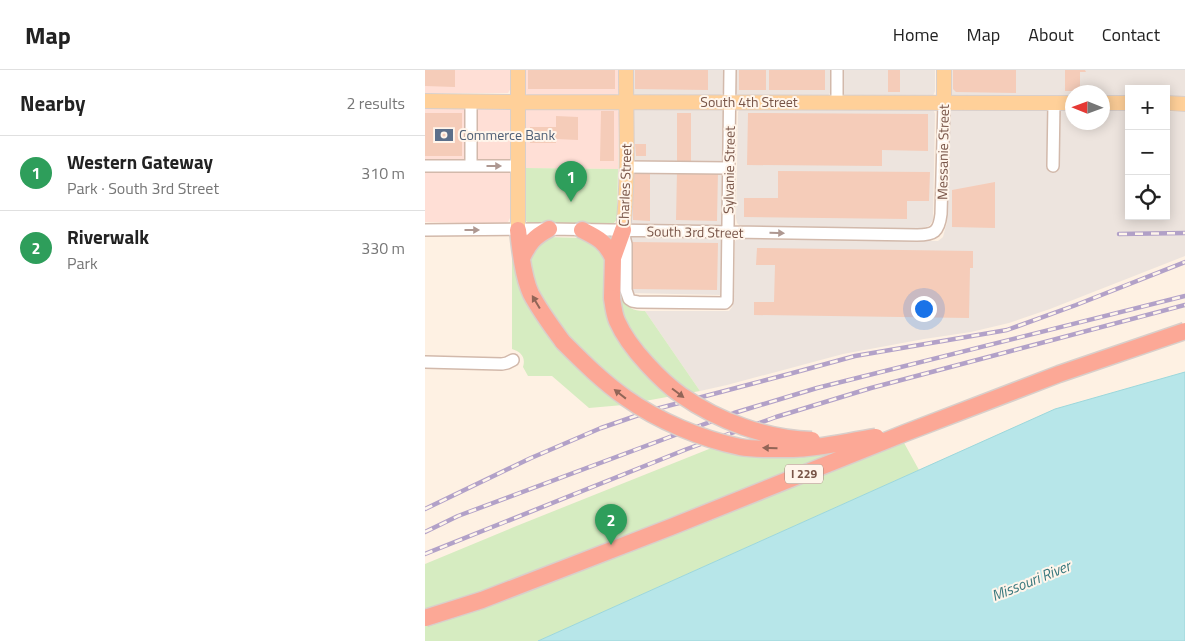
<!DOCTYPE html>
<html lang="en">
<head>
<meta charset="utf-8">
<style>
	:root { --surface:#fff; --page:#f6f6f6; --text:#222; --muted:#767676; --line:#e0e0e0; --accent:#111827 }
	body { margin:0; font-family:"Titillium Web",sans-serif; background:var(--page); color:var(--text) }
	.controls { position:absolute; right:15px; top:15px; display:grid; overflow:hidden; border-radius:0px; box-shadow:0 2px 12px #0003 }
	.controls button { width:45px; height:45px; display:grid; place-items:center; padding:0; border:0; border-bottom:1px solid var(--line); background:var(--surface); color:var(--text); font:25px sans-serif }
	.compass { position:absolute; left:640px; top:15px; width:45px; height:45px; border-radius:50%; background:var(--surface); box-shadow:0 2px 12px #0003; rotate:271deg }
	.you { position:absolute; left:498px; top:238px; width:18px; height:18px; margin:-12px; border:4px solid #fff; border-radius:50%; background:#1a73e8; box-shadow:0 0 0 8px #1a73e833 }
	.badge { display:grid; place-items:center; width:32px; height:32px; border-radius:50%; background:var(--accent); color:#fff; font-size:16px; font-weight:700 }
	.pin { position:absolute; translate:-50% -41px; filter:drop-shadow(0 1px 2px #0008) }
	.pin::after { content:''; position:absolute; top:26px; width:18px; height:15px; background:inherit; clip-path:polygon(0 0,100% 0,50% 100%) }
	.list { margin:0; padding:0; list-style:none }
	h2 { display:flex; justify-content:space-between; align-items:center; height:65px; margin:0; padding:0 20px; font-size:21px }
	h2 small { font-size:16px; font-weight:400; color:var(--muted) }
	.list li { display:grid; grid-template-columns:32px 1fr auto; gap:15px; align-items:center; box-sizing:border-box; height:75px; padding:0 20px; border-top:1px solid var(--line) }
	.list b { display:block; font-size:19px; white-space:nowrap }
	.list p { margin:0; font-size:16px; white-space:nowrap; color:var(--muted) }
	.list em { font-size:16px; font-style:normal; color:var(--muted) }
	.icon { flex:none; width:28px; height:28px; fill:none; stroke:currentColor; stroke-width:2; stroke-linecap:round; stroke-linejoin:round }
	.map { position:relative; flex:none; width:760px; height:571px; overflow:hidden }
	header { display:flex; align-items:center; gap:30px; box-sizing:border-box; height:70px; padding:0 25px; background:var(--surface); border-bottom:1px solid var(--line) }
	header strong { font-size:24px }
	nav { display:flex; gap:28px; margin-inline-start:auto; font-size:18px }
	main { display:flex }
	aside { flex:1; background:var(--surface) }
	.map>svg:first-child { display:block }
</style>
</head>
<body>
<header>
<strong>Map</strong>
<nav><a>Home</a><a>Map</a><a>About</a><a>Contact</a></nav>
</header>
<main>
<aside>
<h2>Nearby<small>2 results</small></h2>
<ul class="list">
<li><span class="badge" style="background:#2e9e5b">1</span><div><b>Western Gateway</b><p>Park · South 3rd Street</p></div><em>310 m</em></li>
<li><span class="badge" style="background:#2e9e5b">2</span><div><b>Riverwalk</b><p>Park</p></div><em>330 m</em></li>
</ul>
</aside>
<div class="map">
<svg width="760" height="571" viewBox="0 0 760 571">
	<rect width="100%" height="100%" fill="#fef1e3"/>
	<!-- commercial -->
	<path fill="#ffdfd6" d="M0 0H86V18L83 23H3L0 25Z
		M99 0H195V20L193 24 190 25H103L100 23 99 18Z
		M0 36 2 39H61L66 36 84 38 86 42 85 148 83 152 79 154 0 152Z
		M102 37 192 39 194 43 193 99 99 98V40Z"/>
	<!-- industrial -->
	<path fill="#ede4de" d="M206 0H299L298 23 295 25H210L206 23Z
		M310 0H405V23L403 26 399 27 314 25 311 24 310 19Z
		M415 0H510V21L508 26 504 27 418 26 415 24Z
		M523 0H760V29L741 28V19H704V28H678V22H648L647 27 527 26 524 24Z
		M207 37 297 39 299 41 298 152 296 155 292 156 208 154 205 153Z
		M320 38 506 40 509 41 510 44 508 150 504 156 498 158 491 159 315 156 312 153 311 148 313 42 315 39Z
		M529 40 647 41 648 52H678V41H704V146H741V42H760V186L625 239 584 253 546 262 499 269 418 284 302 315 275 321 220 241H304L307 237 309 231 310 172 312 168 319 167 513 171 518 167 522 152V44L524 41Z
		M206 167 296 168 298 170 297 225 205 223V170Z"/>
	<!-- green -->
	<path fill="#d6ecc1" d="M99 98 193 99 192 149 189 153 185 155 104 153 101 151 100 146V117L99 112Z
		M122 167 158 168 173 174 179 187 178 209 179 225 192 189C193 199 194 225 199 232 204 240 213 241 220 241L275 321 198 335 164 338 127 306H103L98 297C101 287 96 282 87 279V168L112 221 103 185Z
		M478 371 494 400 113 571H0V494L89 457 289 377Z"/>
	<!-- water -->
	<path fill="#b7e6e9" stroke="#9cd7db" d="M760 302V571H113L630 339Z"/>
	<!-- building -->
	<path fill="#f5ccb9" d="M0 0H30V17L0 16Z
		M103 0H190V19H103Z
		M210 0H283V20L210 19Z
		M314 0H341V20H314Z
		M344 0H400V20H344Z
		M463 0H475V22H463Z
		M528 0H591V23L531 22 528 19Z
		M640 0H660L661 2H655V21H640Z
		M176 41H189V91H175Z
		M0 43H37V86H0Z
		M252 43H266V92H252Z
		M323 43 503 44V81L457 80V96L322 95Z
		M131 46 153 47V70L131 69V73H105V57H131Z
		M210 74H221V86H211Z
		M208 100H225V151L208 150Z
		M252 100 293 101 292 151 251 150Z
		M353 101 505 102 504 131H482V149L319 147V128H353Z
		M570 112V158L527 157V120Z
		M206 172 293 173 292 220 206 219Z
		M332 178 548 181V198H545L544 248 329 245V232H349L350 195H331Z"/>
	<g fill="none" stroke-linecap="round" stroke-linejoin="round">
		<!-- minor casing -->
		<g stroke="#d2b9ab" stroke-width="14">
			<path id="minor" d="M412 32V0
				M0 96H93
				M46 96V31
				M628 96 629 33
				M201 97 304 98
				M0 160 124 159 492 165C509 165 514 162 516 144L519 32
				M198 162 201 174V220L204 229 207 231 213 232 300 233 302 231 305 0
				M0 292 77 294 82 293 88 290"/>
		</g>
		<!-- major casing -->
		<g stroke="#d9cfcb" stroke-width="16">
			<path id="major" d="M0 31 93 32 648 33
				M519 32V0
				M678 33H704
				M741 33 760 34
				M93 160V0
				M198 160C204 107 201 53 201 0"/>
		</g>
		<!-- highway casing -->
		<g stroke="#d9cfcb" stroke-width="19">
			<path id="highway" d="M93 160C95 179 98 207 106 224 115 241 127 257 138 272
				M157 160C173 168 180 171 188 188
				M97 188C104 173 109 167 124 159
				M187 228 188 188 198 160"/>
		</g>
		<!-- minor -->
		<use href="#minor" stroke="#fff" stroke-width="11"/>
		<!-- major -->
		<use href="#major" stroke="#ffd099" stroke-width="14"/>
		<!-- highway -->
		<use href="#highway" stroke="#fca896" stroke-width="16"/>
		<!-- rail casing -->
		<g stroke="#b2a1c8" stroke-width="4.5">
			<path id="rail" d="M694 164 760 163
				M0 439 106 388 176 358 231 339 364 304 430 286 582 260 651 235 760 192
				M0 462 33 446 309 343 392 318 760 226
				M0 484 262 379 351 347 446 318 760 235"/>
		</g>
		<!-- rail -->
		<use href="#rail" stroke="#fff5eb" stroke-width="2.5" stroke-dasharray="8" stroke-linecap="butt"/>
		<!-- highway-bridge casing -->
		<g stroke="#d9cfcb" stroke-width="19" stroke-linecap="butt">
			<path id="highway-bridge" d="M187 228C188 235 189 244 192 251 199 267 210 281 222 294 232 305 243 316 256 325 293 351 342 369 387 370
				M138 272C158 292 178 312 201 328 233 351 277 369 315 377 332 380 351 379 368 379 396 378 423 371 451 367
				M0 548 57 530 246 457 480 363 634 304 760 261"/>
		</g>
		<!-- highway-bridge -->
		<use href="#highway-bridge" stroke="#fca896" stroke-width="16"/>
	</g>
	<!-- one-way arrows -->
	<defs><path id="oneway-solid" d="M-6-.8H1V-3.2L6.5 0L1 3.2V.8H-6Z" transform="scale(1.25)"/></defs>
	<g fill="#ae9891">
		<use href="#oneway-solid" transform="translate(69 96)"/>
		<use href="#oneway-solid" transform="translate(47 160)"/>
		<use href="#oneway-solid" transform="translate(352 163) rotate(1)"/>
	</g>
	<g fill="#926557">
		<use href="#oneway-solid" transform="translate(111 232) rotate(-121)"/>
		<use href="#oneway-solid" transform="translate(253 323) rotate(37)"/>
		<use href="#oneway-solid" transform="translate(195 324) rotate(-142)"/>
		<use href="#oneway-solid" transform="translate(345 378) rotate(-178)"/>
	</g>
	<!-- icons -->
	<defs>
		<g id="bank-bare" transform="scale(1.5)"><path d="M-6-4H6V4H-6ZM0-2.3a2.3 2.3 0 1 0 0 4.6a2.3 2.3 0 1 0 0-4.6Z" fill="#5c6f8a" stroke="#fff5eb" stroke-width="2.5" paint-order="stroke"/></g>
	</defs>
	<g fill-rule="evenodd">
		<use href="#bank-bare" x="19" y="65"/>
	</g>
	<g text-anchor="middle" stroke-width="4" stroke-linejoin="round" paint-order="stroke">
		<!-- shield labels -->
		<rect fill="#fff5eb" stroke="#a08478" stroke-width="1" x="360" y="394.5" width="38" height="19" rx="4"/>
		<g font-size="12" font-weight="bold" fill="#785447">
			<text x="379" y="408">I 229</text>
		</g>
		<!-- street labels -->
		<g font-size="14" fill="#785447" stroke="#fff5eb">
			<text x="324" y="37">South 4th Street</text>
			<text transform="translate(518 82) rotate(-89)" y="5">Messanie Street</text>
			<text transform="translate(304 100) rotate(-89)" y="5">Sylvanie Street</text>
			<text transform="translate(200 115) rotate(-88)" y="5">Charles Street</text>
			<text transform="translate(270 162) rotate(1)" y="5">South 3rd Street</text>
		</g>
		<!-- service labels -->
		<g font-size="14" fill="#4e5e75" stroke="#fff5eb" text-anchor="start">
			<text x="34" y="70">Commerce Bank</text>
		</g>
		<!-- water labels -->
		<g font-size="15" font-style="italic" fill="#3a797e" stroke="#fff5eb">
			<text transform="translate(606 511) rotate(-22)" y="5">Missouri River</text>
		</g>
	</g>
</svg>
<div class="controls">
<button>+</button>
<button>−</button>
<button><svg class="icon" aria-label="locate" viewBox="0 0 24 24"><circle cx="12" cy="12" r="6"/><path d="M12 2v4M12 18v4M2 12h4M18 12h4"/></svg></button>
</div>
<svg class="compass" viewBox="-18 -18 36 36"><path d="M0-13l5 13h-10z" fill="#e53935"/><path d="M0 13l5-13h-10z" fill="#767676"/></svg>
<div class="you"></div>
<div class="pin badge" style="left:146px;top:132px;background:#2e9e5b">1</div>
<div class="pin badge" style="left:186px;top:475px;background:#2e9e5b">2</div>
</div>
</main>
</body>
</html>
